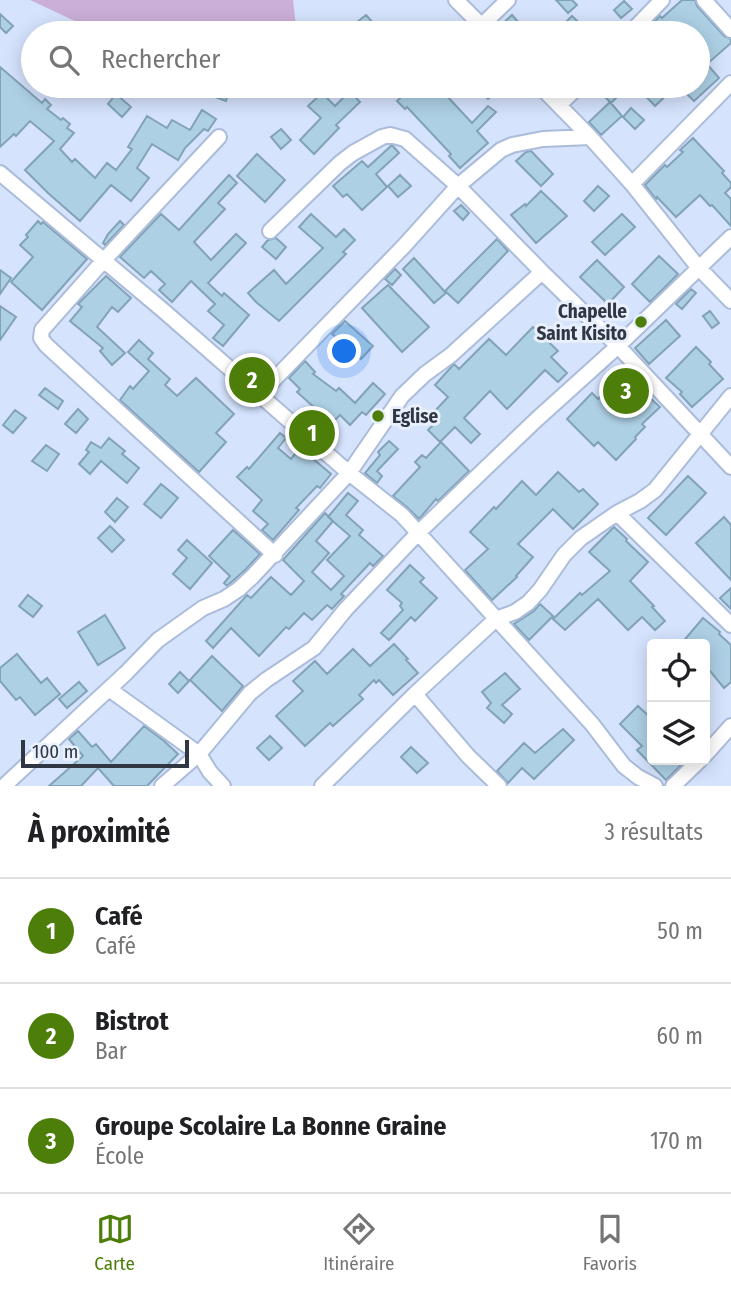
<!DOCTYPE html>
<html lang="fr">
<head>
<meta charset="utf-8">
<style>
	:root { --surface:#fff; --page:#f6f6f6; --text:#202124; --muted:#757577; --line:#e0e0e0; --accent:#4d7e0a }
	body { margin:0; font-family:"Fira Sans Condensed",sans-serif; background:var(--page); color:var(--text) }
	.controls { position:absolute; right:21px; bottom:21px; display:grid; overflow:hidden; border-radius:7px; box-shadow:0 4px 18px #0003 }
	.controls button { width:63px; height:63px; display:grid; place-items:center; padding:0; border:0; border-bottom:2px solid var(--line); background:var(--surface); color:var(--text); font:35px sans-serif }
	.scale { position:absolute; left:21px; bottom:18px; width:168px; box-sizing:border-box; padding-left:7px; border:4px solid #303743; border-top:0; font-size:19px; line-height:24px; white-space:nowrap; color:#303743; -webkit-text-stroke:5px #e9f0fd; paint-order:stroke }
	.you { position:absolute; left:345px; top:352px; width:24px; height:24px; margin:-18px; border:5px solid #fff; border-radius:50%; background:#1a73e8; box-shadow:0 0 0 10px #1a73e833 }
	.badge { display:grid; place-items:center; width:46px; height:46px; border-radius:50%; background:var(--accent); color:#fff; font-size:23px; font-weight:700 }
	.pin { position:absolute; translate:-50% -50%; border:4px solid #fff; box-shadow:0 2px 7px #0006 }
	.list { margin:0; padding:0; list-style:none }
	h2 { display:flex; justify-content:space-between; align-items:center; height:91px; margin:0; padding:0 28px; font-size:30px }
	h2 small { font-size:23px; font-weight:400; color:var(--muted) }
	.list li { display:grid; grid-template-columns:46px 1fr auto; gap:21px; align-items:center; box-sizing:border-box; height:105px; padding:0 28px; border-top:2px solid var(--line) }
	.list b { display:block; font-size:26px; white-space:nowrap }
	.list p { margin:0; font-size:23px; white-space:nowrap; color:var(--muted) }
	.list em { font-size:23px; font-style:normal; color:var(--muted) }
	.icon { flex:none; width:38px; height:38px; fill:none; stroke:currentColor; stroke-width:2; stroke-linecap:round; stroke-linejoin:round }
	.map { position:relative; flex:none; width:731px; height:786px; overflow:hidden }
	.search { position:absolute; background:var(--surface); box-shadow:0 4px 18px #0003; left:21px; right:21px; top:21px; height:77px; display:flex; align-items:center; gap:18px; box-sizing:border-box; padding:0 24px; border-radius:38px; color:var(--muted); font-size:26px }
	.sheet { height:406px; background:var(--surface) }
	nav { display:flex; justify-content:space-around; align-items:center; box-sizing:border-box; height:98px; border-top:2px solid var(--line); background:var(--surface); font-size:19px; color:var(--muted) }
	nav a { display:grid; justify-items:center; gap:4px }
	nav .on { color:var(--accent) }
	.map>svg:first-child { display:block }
</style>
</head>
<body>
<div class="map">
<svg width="731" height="786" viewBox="0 0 731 786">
	<rect width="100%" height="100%" fill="#d5e3fd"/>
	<!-- green -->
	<path fill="#cbafd9" d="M30 0H293L296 27 293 33H108L92 29Z"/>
	<!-- building -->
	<path fill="#aed0e5" stroke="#82a3b7" stroke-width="2" d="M556 0H572L577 5 568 13Z
		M682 0H695L697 6 724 36 731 39V43L707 64 719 78 694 101 679 86H698V33H643L660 16 662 18Z
		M624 1 632 9 621 18 614 10Z
		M0 14 13 26 6 33 0 27Z
		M366 15 382 33H343Z
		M512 15 528 33H498L497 29Z
		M572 16 590 33H555Z
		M0 67 42 103 45 99 51 105 47 109 61 120 63 118 70 124 67 128 74 133 60 149 72 162 75 159 95 178 107 163 116 170 132 149 128 147 147 116 167 128 172 120 190 130 202 110 216 119 208 131 204 129 185 148 178 160 152 144 137 168 149 178 131 201 111 185 80 221 48 193 25 170 54 141 30 121 16 136 14 134 0 147Z
		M215 86 230 88 226 101 212 96Z
		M413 86H455L445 94 472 123 488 106 496 112 477 131 488 143 460 168 449 156 451 154 407 107 405 109 397 101Z
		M475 86H503L488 99Z
		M594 86H628L611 103Z
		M636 86H676L655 106Z
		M350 91 360 102 336 125 339 128 314 154 300 140 321 118 308 106 322 93 335 106Z
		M116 94 131 107 122 117 108 104Z
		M610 102 622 116 601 135 589 122Z
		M631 108 644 120 635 129 623 117Z
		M281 129 291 140 281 149 271 137Z
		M693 138 724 171 722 173 731 183V187L725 193 731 199V226L712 205 710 206 700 195 676 217 657 197 656 199 645 185 665 165 667 167 683 152 680 150Z
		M392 145 399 153 376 174 387 187 362 210 347 194 343 197 333 186 362 161 368 167Z
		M531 151 553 174 541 186 516 161 526 152Z
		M257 154 285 180 265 202 237 176Z
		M229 175 237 183 218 203 225 209 194 242 211 260 236 234 246 243 208 283 222 296 224 293 249 315 223 346 213 338 224 325 208 311 215 304 191 281 172 302 159 290 165 284 151 271 144 278 120 257 161 214 179 230Z
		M400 175 411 186 398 197 388 186Z
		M598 186 609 196 594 211 584 201Z
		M541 191 567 216 536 243 511 215 525 204 526 206Z
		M461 205 469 213 463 220 454 211Z
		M311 214 336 237 344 229 355 240 343 252 346 254 279 321 256 302 248 293 274 270 286 284 323 248 299 227Z
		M622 214 635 227 605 255 592 242Z
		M38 221 41 224 43 222 87 259 42 310 11 282 33 257 20 245 28 237 26 235Z
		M120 221 124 225 105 245 103 243 108 234Z
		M276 238 286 247 276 259 262 247 268 240Z
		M497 239 508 251 458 303 445 291Z
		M659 256 678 274 650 302 632 284Z
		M414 258 446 293 434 303 403 269Z
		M597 260 624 287 608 304 580 277Z
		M395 269 401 275 392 285 385 279Z
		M0 270 11 278 0 294Z
		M106 276 131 298 118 312 112 307 97 327 125 353 112 365 100 351 103 348 70 321 82 307 78 304Z
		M388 285 429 327 402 352 362 308Z
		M691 289 696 293 682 309 676 304Z
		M0 306 16 317 0 340Z
		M710 311 719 323 712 328 703 316Z
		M666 320 680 336 649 364 635 348Z
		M345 321 373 346 361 359 332 334Z
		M533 327 558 351 551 357 567 373 558 382 545 370 507 409 490 391 464 418 480 434 471 443 455 427 440 442 428 430 440 418 434 412 448 397 435 385 454 364 459 369 489 339 506 355Z
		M139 340 153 353 148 359 170 379 165 385 177 396 196 378 234 414 216 433 226 442 199 472 120 400 130 386 133 389 149 371 128 352Z
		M696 347 711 362 709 364 723 379 692 407 680 394 682 392 666 378Z
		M305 361 315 372 313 374 336 391 339 388 355 403 373 383 385 394 366 415 362 412 350 425 340 415 327 428 313 415 317 410 297 392 300 389 289 378Z
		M618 375 646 399 649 397 660 407 642 424 645 427 635 437 636 439 616 460 598 442 594 446 567 419 592 393 598 399 611 386 609 385Z
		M45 388 63 401 58 409 39 395Z
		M78 409 88 419 76 433 65 424Z
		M15 410 26 418 13 433 3 425Z
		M280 433 286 438 278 448 291 459 300 448 331 474 320 488 317 486 296 508 299 510 273 540 262 530 268 524 253 511 262 500 237 477 247 467 249 469Z
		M109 438 125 451 122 454 139 468 127 483 101 461 90 474 79 464 89 452 86 450 91 442 101 448Z
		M389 441 398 449 377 471 382 476 377 483 365 473 380 455 378 452Z
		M441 442 469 471 438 501 436 499 419 519 408 508 393 496 420 467 415 462 422 455 426 458Z
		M46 445 59 454 47 471 32 461Z
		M558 472 579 492 583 489 598 504 573 529 553 509 518 544 533 557 516 576 517 577 492 600 465 570 488 549 470 532 494 507 496 509 522 481 536 495Z
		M688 476 706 493 666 535 648 518Z
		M161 484 178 498 161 518 144 504Z
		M348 493 358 501 346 515 363 530 359 535 383 556 373 566 370 563 341 594 344 596 332 609 327 605 312 620 304 613 289 629 286 627 259 656 231 628 213 648 206 641 247 595 251 598 271 577 291 595 304 581 283 560 325 513 333 521 316 541 329 553 312 572 331 590 344 576 327 560 350 536 328 517Z
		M117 498 128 507 115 522 105 512Z
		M724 517 731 525V580L696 543Z
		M110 526 124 540 112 552 98 538Z
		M614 527 627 539 626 541 648 562 630 581 654 606 652 607 665 621 655 630 642 617 628 630 598 599 565 630 553 619 580 593 582 595 610 571 589 552Z
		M233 530 260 554 245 570 227 586 224 583 230 576 209 556Z
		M187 540 212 563 190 589 173 574 187 558 178 550Z
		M410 565 424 578 420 582 437 598 415 621 411 617 389 640 381 633 403 610 400 606 402 603 387 590Z
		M731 588V609L720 598Z
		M28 595 42 606 33 617 19 606Z
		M540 604 553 616 529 640 514 624 534 611Z
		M105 615 125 648 98 665 78 632Z
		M703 618 720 632 719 634 731 645V682L724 688 705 665V644H681Z
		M394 644 408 659 406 660 418 673 393 695 379 680 376 683 374 680 359 695 363 699 333 726 330 723 305 746 276 716 303 691 293 681 315 661 327 674 353 649 370 666Z
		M17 654 41 683 47 678 60 694 35 715 20 697 16 700 0 681V668Z
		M212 656 243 686 222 711 190 680Z
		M180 672 189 681 178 693 169 684Z
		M505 673 520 689 502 705 512 714 504 723 487 708 491 703 482 692Z
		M79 682 87 691 67 708 59 699Z
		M638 706 652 719V760H686L666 780 637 750 642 746 620 724Z
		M144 726 164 741 178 754 147 786H114L98 768 81 786H49L83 756 69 739 78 731 92 747 96 744 111 762Z
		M563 729 574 740 534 779 522 768 508 783 497 771 524 743 535 753Z
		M270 736 282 748 269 760 257 748Z
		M411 747 428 763 417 773 401 757Z"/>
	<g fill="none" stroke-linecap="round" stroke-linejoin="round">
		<!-- minor casing -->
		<g stroke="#abbcda" stroke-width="18">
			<path id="minor" d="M456 0 489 33
				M704 0 731 30
				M482 25 508 0
				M630 33 662 0
				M540 86 590 137 632 184 698 267 731 301
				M559 105 579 86
				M219 137 104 260 42 330 41 338 46 345 275 555
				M0 173 165 312 349 473 402 515 592 724 624 766 638 777 655 786
				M632 184 731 83
				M270 231 340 163 353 153 382 137 390 135 405 139 458 186 542 272 618 346 731 467
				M259 395 404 246 458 186 501 150 512 145 543 139 590 137
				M617 513 731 625
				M109 689 199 754 210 772 223 786
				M415 694 468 756 499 786
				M705 755 731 726
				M4 786 126 673 158 640 203 608 224 599 239 589 252 577 349 473 402 396 425 374 451 355 542 272
				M162 786 199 754 250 693 266 680 314 648 346 609 419 532 536 420 618 346 731 237
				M322 786 415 694 496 619 515 612 528 603 540 590 564 555 581 538 617 513 640 501 655 490 731 396
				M673 786 700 760"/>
		</g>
		<!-- minor -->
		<use href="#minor" stroke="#fff" stroke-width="14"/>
	</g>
	<!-- markers -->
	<g fill="#4d7e0a" stroke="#e9f0fd" stroke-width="2.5">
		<circle cx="641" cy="322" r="7"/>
		<circle cx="378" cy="416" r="7"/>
	</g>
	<g text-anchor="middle" stroke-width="6" stroke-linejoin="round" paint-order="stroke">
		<!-- poi labels -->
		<g font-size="19" font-weight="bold" fill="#303743" stroke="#e9f0fd" text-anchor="end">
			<text x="627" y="318">Chapelle<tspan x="627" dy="22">Saint Kisito</tspan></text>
			<text x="392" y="423" text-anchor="start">Eglise</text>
		</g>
	</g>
</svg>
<div class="controls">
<button><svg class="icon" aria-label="locate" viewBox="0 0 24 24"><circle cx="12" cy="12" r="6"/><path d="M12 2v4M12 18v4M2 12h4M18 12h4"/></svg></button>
<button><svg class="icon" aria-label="layers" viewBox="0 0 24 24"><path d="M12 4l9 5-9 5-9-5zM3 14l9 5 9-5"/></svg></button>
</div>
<div class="scale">100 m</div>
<div class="you"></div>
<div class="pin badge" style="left:312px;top:433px">1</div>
<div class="pin badge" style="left:252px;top:380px">2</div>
<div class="pin badge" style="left:626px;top:391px">3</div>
<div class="search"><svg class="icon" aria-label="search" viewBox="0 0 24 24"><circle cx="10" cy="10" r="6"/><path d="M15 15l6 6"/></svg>Rechercher</div>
</div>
<section class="sheet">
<h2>À proximité<small>3 résultats</small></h2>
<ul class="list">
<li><span class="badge">1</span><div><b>Café</b><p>Café</p></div><em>50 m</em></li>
<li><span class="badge">2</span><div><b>Bistrot</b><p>Bar</p></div><em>60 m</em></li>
<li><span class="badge">3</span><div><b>Groupe Scolaire La Bonne Graine</b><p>École</p></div><em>170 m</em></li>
</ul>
</section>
<nav>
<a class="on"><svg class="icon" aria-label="map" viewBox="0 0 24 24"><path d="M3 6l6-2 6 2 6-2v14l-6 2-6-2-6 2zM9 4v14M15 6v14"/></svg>Carte</a>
<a><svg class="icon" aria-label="directions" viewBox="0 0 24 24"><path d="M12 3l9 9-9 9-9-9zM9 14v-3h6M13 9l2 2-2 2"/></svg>Itinéraire</a>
<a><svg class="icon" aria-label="saved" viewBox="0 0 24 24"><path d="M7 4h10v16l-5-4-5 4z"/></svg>Favoris</a>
</nav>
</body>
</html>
